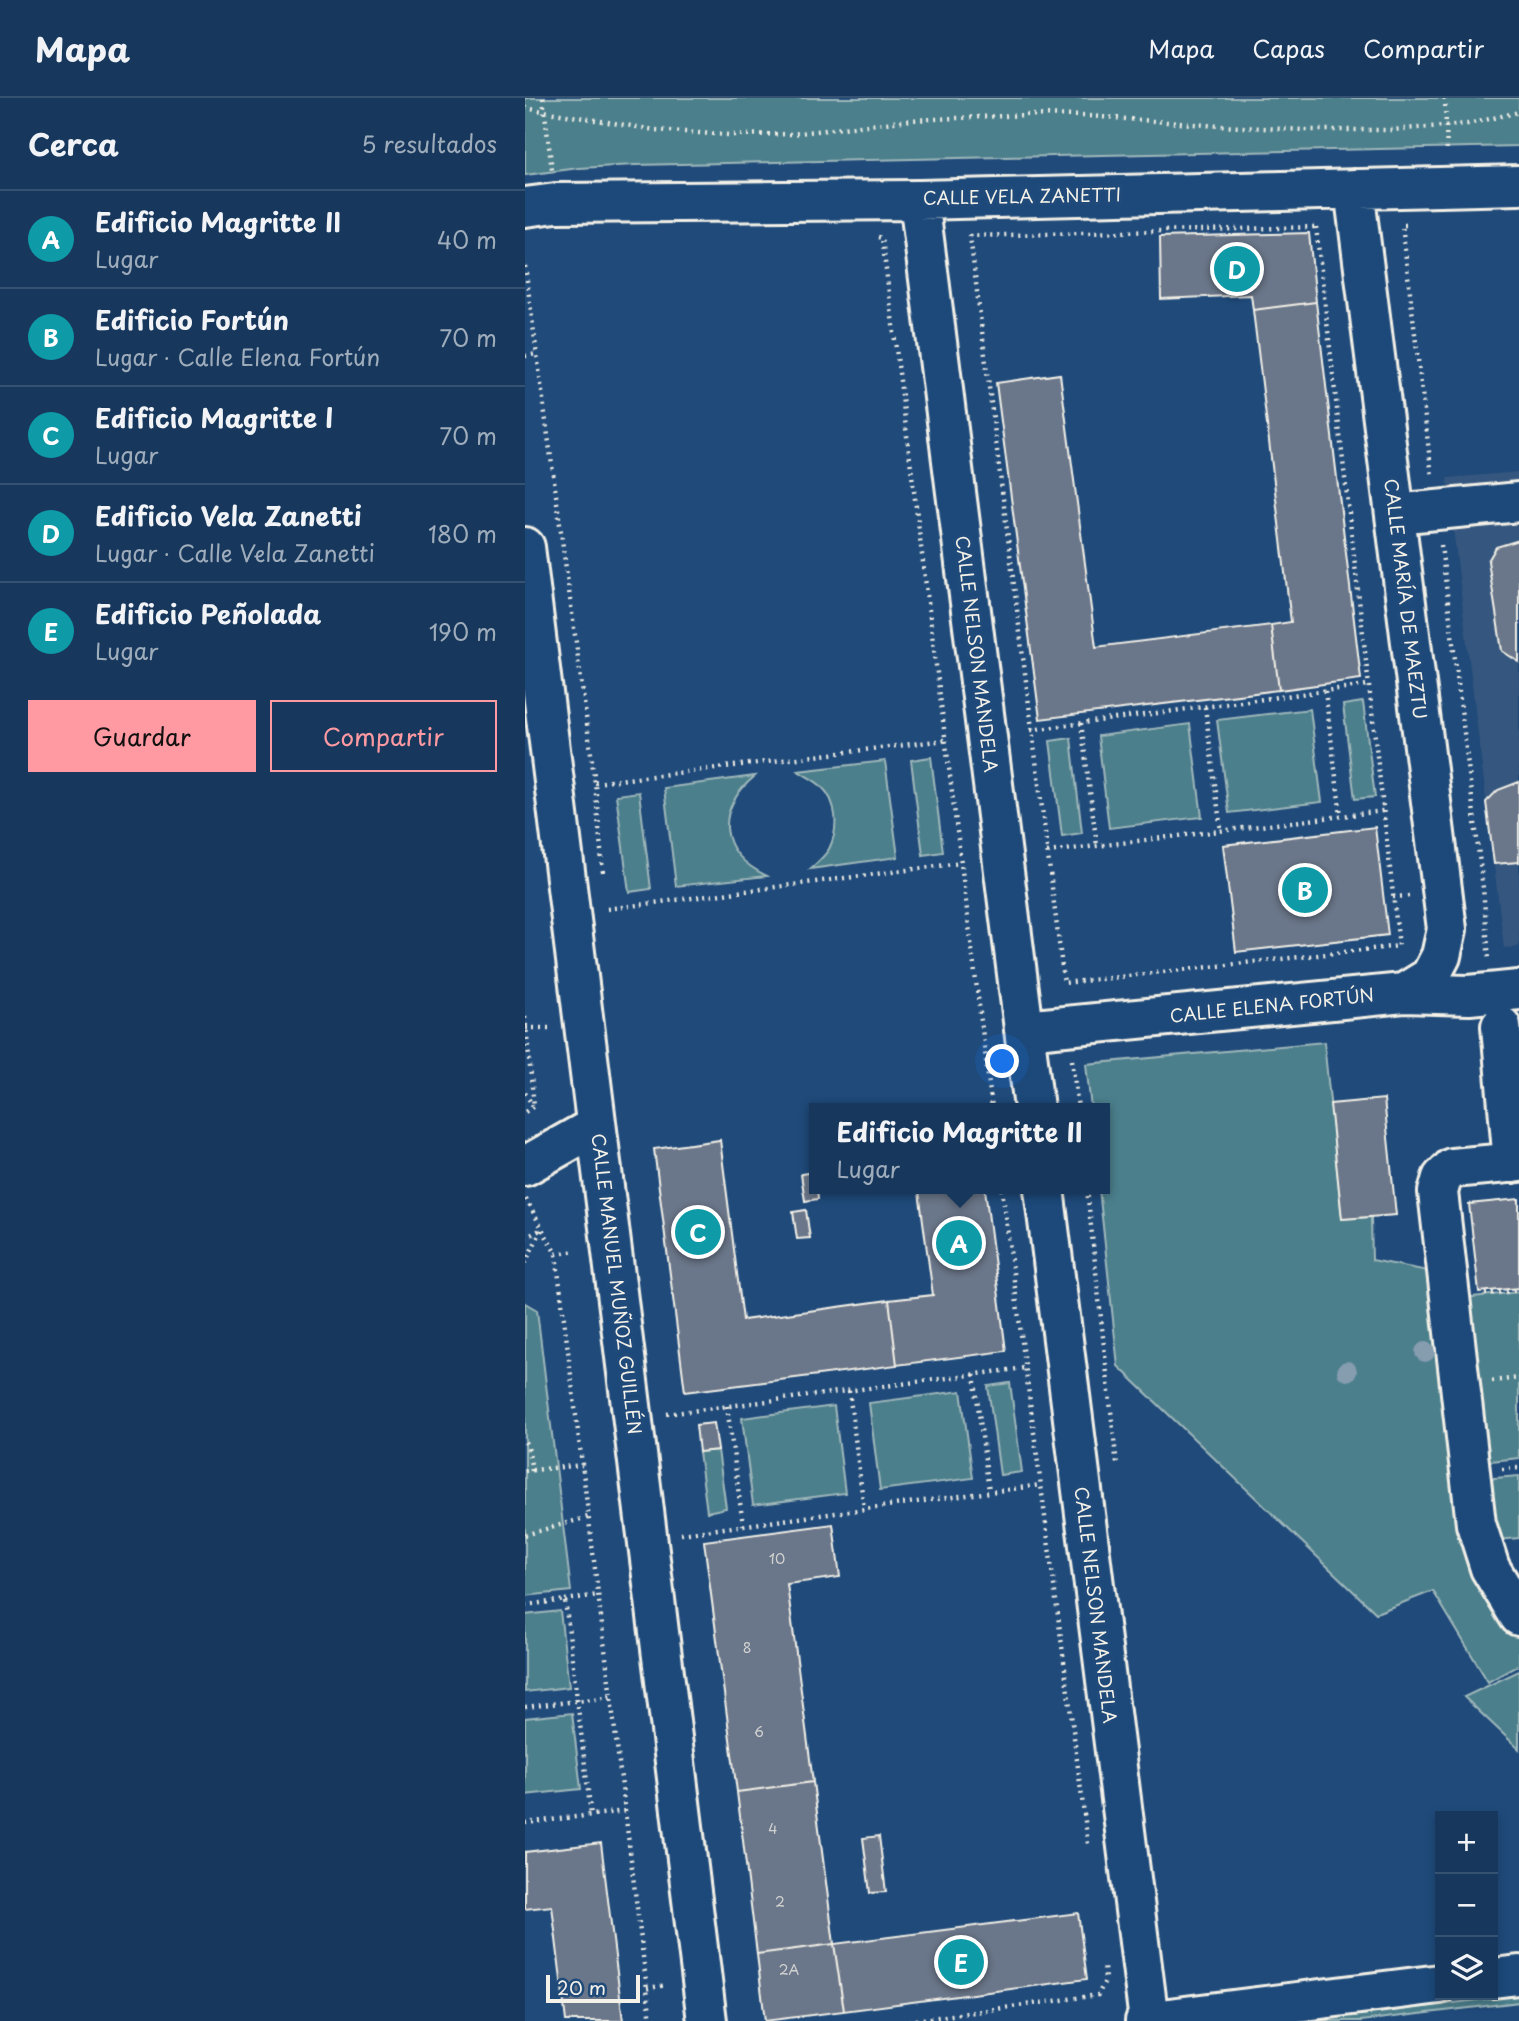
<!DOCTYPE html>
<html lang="es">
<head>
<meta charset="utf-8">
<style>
	:root { --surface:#17385c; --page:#203f62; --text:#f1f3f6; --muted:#9eacbb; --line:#365272; --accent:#ff9aa2 }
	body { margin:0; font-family:"Playpen Sans",sans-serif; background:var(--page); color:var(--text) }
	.controls { position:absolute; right:21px; bottom:21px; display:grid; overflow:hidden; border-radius:0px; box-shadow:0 4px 10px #0003 }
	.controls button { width:63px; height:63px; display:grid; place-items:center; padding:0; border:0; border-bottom:2px solid var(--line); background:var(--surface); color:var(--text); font:35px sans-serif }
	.scale { position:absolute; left:21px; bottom:18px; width:94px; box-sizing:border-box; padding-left:7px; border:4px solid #f4f1e8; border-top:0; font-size:19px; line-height:24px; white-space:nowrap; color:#f4f1e8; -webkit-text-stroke:5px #1f4a7a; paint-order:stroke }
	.you { position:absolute; left:478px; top:964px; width:24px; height:24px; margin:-18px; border:5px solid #fff; border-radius:50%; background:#1a73e8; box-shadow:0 0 0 10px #1a73e833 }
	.badge { display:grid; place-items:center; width:46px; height:46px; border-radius:50%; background:var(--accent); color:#fff; font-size:23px; font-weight:700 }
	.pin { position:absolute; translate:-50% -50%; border:4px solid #fff; box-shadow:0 2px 7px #0006 }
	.popup { position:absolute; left:284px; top:1005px; width:301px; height:91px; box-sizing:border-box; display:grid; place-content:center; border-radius:0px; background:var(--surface); filter:drop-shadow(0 2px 5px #0005); font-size:23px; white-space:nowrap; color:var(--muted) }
	.popup b { font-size:26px; color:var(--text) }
	.popup::after { content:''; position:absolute; left:50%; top:100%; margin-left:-14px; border:14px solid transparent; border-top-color:var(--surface) }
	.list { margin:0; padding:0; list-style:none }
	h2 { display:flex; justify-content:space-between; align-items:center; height:91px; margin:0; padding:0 28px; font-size:30px }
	h2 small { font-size:23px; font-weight:400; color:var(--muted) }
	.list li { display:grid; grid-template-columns:46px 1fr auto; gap:21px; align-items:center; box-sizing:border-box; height:98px; padding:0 28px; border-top:2px solid var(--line) }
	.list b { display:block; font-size:26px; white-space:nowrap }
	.list p { margin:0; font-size:23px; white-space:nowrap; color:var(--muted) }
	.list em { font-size:23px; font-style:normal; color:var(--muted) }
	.actions { display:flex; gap:14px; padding:21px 28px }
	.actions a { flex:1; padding:16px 0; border:2px solid var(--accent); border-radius:0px; text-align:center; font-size:24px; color:var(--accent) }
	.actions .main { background:var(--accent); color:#111 }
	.icon { flex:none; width:38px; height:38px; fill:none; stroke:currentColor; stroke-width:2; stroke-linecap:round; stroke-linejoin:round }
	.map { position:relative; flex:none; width:994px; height:1923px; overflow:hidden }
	header { display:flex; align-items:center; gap:42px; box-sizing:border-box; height:98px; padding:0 35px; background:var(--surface); border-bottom:2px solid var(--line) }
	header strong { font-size:33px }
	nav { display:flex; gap:38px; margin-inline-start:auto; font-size:24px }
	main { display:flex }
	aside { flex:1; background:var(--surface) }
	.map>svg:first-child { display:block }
</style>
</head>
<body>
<header>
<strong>Mapa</strong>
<nav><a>Mapa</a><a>Capas</a><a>Compartir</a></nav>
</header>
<main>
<aside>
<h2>Cerca<small>5 resultados</small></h2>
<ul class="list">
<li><span class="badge" style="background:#0f9aa8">A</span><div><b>Edificio Magritte II</b><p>Lugar</p></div><em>40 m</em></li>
<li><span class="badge" style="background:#0f9aa8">B</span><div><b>Edificio Fortún</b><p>Lugar · Calle Elena Fortún</p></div><em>70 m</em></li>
<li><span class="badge" style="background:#0f9aa8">C</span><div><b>Edificio Magritte I</b><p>Lugar</p></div><em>70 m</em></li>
<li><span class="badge" style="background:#0f9aa8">D</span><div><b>Edificio Vela Zanetti</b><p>Lugar · Calle Vela Zanetti</p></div><em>180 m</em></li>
<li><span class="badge" style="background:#0f9aa8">E</span><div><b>Edificio Peñolada</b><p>Lugar</p></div><em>190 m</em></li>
</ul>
<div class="actions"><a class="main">Guardar</a><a>Compartir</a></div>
</aside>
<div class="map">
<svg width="994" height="1923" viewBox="0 0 994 1923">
	<rect width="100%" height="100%" fill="#1f4a7a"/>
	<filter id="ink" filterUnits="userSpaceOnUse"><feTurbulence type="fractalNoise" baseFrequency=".0143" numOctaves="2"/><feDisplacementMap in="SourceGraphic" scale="14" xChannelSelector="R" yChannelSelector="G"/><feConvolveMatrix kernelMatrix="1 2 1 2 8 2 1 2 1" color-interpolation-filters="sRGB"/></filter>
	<g filter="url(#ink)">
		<!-- built -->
		<path fill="#36577e" d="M994 374V849L979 850 922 380Z"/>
		<!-- green -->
		<path fill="#4c7f8c" stroke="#a0b8ba" stroke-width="2" d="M0 0H994V48L110 67 54 70 0 77Z
			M838 604 850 699 830 701 818 607Z
			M785 611 797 704 704 715 692 622Z
			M665 626 677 719 584 730 573 638Z
			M546 640 557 735 537 738 525 643Z
			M406 659 418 754 398 757 386 662Z
			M360 663 373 759 285 771C292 765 299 759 304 751 314 731 313 704 296 688 290 682 281 678 273 673Z
			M230 678C189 712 193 755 242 778L151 788 139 690Z
			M114 694 126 791 104 794 91 697Z
			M799 944 817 1121 846 1119 847 1162 903 1173 928 1403 953 1468 994 1540V1567L963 1584 908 1493 851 1515 593 1268 574 1091H579V1010H566L561 966Z
			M994 1194V1360L966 1363 961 1357 938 1200Z
			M0 1205 12 1212 46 1493 0 1498Z
			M485 1285 497 1374 475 1377 463 1288Z
			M436 1293 448 1380 355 1392 344 1305Z
			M309 1308 320 1395 228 1407 217 1320Z
			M193 1352 201 1410 182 1414 174 1354Z
			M994 1378V1440L972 1442 964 1385 969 1380Z
			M35 1513 44 1589 0 1594V1517Z
			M994 1573V1651L939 1599Z
			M47 1615 56 1691 0 1697V1620Z
			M994 1897V1904L836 1923H782Z"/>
		<!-- building -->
		<path fill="#6a7689" stroke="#f4f1e8" stroke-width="2" d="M784 135 791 204 728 212 726 197 636 201 635 139Z
			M791 204 836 581 754 592 746 527 766 524 728 212Z
			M535 276 571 549 746 527 754 592 515 621 471 285Z
			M994 442V564L977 553 963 463 971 449Z
			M994 684V764L969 766 961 704 973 692Z
			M850 729 863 837 711 854 698 747Z
			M859 1001 871 1117 817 1121 805 1006Z
			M195 1042 218 1222 364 1202 372 1267 160 1294 129 1051Z
			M289 1074V1091H292L293 1101 280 1103 276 1076Z
			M419 1091H460L481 1253 372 1267 364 1202 408 1197 394 1094Z
			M994 1101V1190L954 1194 944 1106Z
			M281 1112 285 1140 272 1141 268 1114Z
			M189 1325 193 1352 174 1354 171 1327Z
			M308 1426 315 1479 262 1486 288 1684 212 1694 179 1443Z
			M288 1684 309 1846 232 1856 212 1694Z
			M354 1738 361 1794 345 1795 338 1740Z
			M76 1745 98 1923H41L27 1808 0 1811V1754Z
			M553 1815 562 1881 319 1913 309 1846Z
			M309 1846 319 1913 240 1923 232 1856Z"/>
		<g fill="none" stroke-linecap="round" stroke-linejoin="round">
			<!-- minor casing -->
			<g stroke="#f4f1e8" stroke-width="44">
				<path id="minor" d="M829 91 922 831 916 858 905 879 879 895
					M394 102 509 1010
					M0 109 31 105 394 102 994 87
					M870 416 994 404
					M0 449 182 1923
					M976 928 988 1065
					M499 932 879 895 944 897 994 892
					M994 1064 927 1070 917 1080 913 1094 951 1426 965 1470 994 1518
					M0 1068 71 1028
					M519 1091 624 1923
					M968 1880 994 1877
					M620 1923 915 1886"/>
			</g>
			<!-- path -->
			<path stroke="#f4f1e8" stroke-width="4.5" stroke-dasharray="2 5" stroke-linecap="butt" d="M18 0 27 72
				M920 0 922 55
				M0 10 130 32 204 37 266 36 386 22 502 17 563 18 694 28 781 32H866L943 26 994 14
				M881 127H877L907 379
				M791 129 874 848 539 885 445 138Z
				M353 139 357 140 467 1010
				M0 168 70 685 78 775
				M0 258 12 256
				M916 447 958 790 964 862
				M800 593 816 718
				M680 609 696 733
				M556 625 572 748
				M506 632 843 587
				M70 685 420 642
				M522 754 858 713
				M868 799 885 798
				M82 811 436 765
				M0 919 9 1008 0 1014
				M1 930H25
				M547 962 553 1010
				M0 995 8 1008
				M477 1091 563 1746
				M562 1091 592 1368
				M1 1101 31 1156 126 1923
				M0 1140 17 1131
				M31 1156 51 1153
				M0 1165 17 1131
				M960 1196 994 1192
				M449 1276 464 1393
				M967 1283 994 1280
				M324 1293 339 1411
				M202 1308 218 1427
				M142 1316 500 1270
				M0 1344 3 1349 7 1373
				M977 1371 994 1370
				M0 1373 57 1367
				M156 1436 516 1387
				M0 1437 63 1419
				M40 1502 73 1497
				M0 1507 40 1502 66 1717
				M0 1609 86 1599
				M0 1725 101 1713
				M122 1890 142 1887
				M384 1923 573 1897 580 1883 579 1869"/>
			<!-- minor -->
			<use href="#minor" stroke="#1f4a7a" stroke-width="38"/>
		</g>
		<!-- trees -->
		<g fill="#869caf">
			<circle cx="900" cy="1254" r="10"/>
			<circle cx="822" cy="1273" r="10"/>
		</g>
	</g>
	<g text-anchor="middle" stroke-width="7" stroke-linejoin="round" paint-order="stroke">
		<!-- number labels -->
		<g font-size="14" fill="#d2d2d0">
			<text x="252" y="1466">10</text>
			<text x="222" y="1555">8</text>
			<text x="234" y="1639">6</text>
			<text x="248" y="1736">4</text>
			<text x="255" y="1809">2</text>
			<text x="264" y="1877">2A</text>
		</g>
		<!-- street labels -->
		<g font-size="18" fill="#f4f1e8" stroke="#1f4a7a">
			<text transform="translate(497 99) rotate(-1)" y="6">CALLE VELA ZANETTI</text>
			<text transform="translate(880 501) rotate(83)" y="6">CALLE MARÍA DE MAEZTU</text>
			<text transform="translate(451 556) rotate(83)" y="6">CALLE NELSON MANDELA</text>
			<text transform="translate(747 908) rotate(-6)" y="6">CALLE ELENA FORTÚN</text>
			<text transform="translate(91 1186) rotate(83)" y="6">CALLE MANUEL MUÑOZ GUILLÉN</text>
			<text transform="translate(570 1507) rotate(83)" y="6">CALLE NELSON MANDELA</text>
		</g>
	</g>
</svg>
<div class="controls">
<button>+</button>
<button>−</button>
<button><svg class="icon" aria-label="layers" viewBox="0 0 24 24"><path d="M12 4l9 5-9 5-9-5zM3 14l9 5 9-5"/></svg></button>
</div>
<div class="scale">20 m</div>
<div class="you"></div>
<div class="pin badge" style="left:434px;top:1145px;background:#0f9aa8">A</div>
<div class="popup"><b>Edificio Magritte II</b>Lugar</div>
<div class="pin badge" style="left:780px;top:792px;background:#0f9aa8">B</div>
<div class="pin badge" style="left:173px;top:1134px;background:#0f9aa8">C</div>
<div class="pin badge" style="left:712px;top:171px;background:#0f9aa8">D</div>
<div class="pin badge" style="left:436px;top:1864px;background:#0f9aa8">E</div>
</div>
</main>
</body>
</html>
